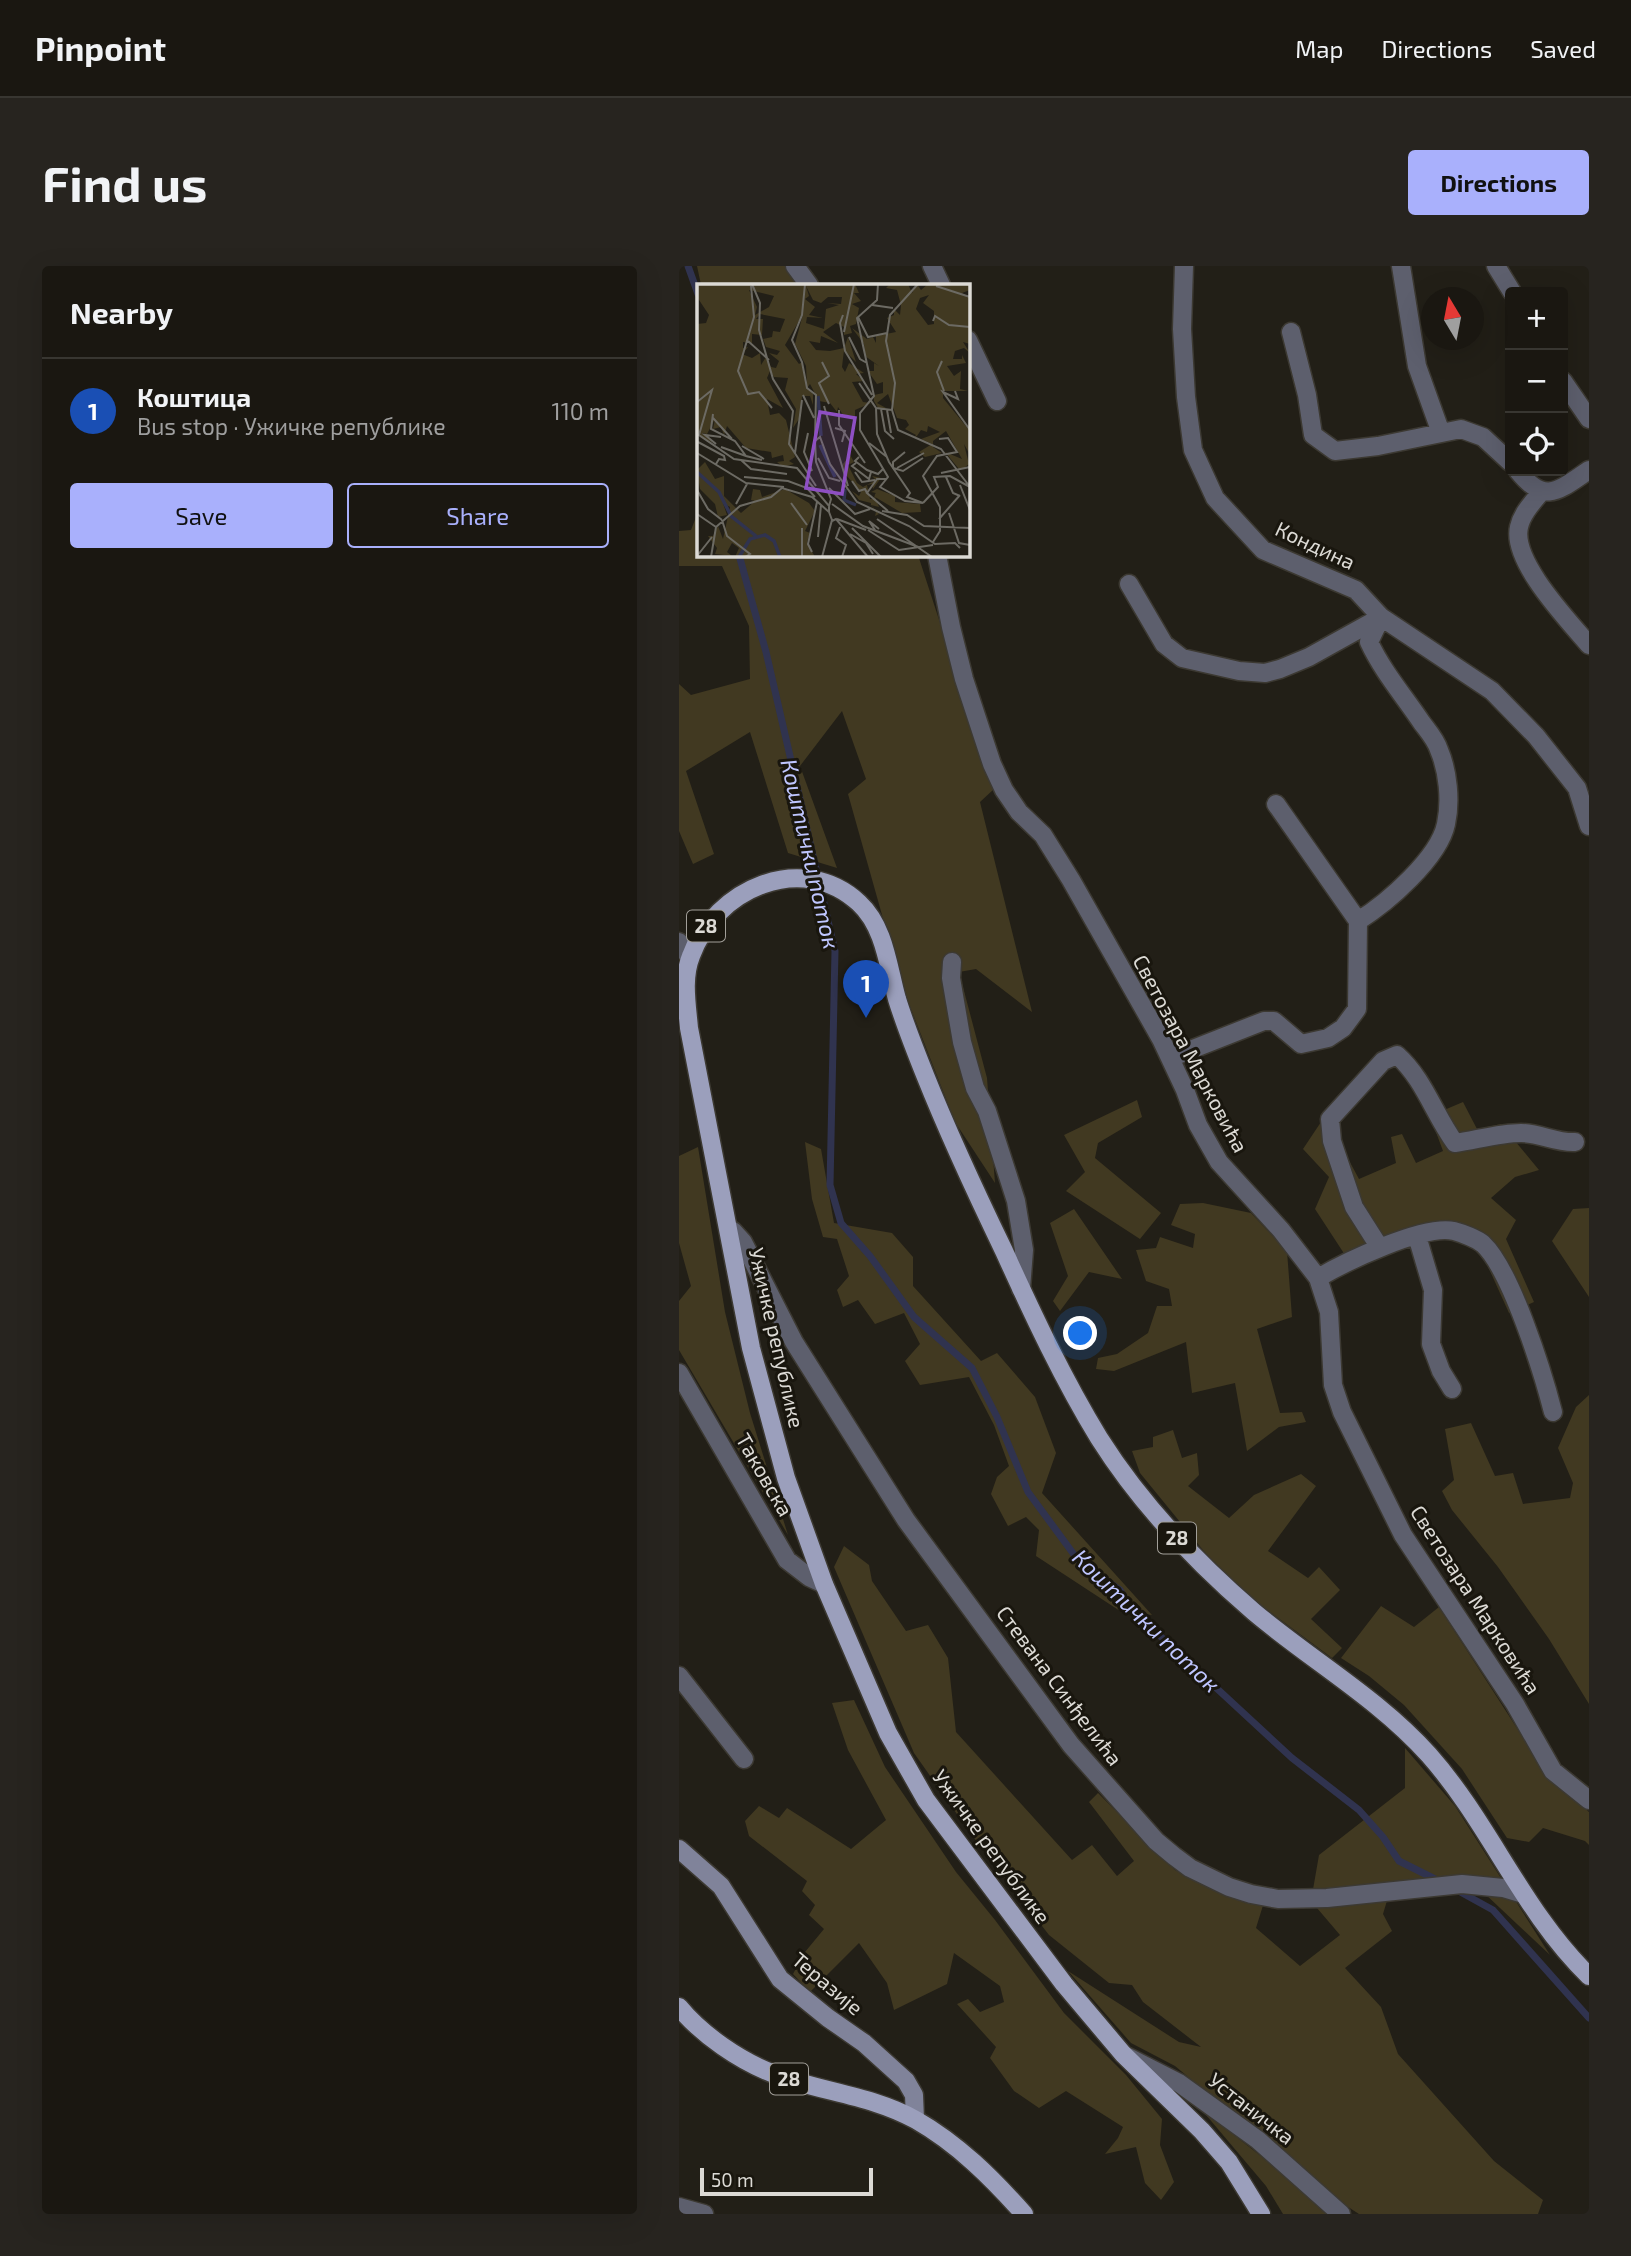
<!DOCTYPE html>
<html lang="en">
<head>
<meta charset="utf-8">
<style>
	:root { --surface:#1a1711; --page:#27241f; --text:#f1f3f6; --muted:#9f9f9f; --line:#383631; --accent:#a9b0fc }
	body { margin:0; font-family:"Exo 2",sans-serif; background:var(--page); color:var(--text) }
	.controls { position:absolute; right:21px; top:21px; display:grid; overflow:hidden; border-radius:7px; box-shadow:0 7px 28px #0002 }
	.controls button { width:63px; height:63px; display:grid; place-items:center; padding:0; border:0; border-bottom:2px solid var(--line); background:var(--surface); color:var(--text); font:35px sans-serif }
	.compass { position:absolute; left:742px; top:21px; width:63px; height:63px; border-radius:50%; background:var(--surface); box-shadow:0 7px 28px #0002; rotate:350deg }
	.scale { position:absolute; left:21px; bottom:18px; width:173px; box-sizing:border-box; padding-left:7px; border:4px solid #dcdad5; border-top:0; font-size:19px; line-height:24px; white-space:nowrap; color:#dcdad5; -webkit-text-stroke:5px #19160e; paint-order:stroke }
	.you { position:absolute; left:402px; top:1068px; width:24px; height:24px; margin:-18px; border:5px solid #fff; border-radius:50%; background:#1a73e8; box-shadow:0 0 0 10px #1a73e833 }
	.badge { display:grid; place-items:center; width:46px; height:46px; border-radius:50%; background:var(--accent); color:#fff; font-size:23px; font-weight:700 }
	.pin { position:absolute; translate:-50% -58px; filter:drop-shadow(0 2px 4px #0008) }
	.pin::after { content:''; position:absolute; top:37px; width:24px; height:21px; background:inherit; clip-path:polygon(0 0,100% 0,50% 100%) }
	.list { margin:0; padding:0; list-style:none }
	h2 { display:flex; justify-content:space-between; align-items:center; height:91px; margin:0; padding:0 28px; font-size:30px }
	h2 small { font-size:23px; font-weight:400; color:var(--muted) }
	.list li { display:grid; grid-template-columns:46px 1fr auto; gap:21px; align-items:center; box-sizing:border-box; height:105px; padding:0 28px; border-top:2px solid var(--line) }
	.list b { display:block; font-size:26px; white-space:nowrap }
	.list p { margin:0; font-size:23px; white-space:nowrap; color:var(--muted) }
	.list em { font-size:23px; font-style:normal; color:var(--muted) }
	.actions { display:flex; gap:14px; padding:21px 28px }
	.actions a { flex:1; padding:16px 0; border:2px solid var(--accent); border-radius:7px; text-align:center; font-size:24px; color:var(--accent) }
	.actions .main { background:var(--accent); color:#111 }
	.icon { flex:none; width:38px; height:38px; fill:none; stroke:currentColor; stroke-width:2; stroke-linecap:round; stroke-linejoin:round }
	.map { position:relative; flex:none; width:910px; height:1948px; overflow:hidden; border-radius:7px }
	header { display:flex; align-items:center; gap:42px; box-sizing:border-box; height:98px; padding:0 35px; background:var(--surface); border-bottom:2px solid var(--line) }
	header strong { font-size:33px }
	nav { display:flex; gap:38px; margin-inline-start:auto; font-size:24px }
	.intro { display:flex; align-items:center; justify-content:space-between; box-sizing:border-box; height:168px; padding:0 42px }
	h1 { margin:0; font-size:49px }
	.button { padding:18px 32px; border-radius:7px; background:var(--accent); color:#111; font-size:24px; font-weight:700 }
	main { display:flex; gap:42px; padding:0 42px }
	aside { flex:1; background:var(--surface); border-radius:7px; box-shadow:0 7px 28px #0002 }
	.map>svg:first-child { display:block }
</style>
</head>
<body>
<header>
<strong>Pinpoint</strong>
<nav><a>Map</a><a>Directions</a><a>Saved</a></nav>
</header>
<div class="intro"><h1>Find us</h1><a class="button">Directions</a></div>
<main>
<aside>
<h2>Nearby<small></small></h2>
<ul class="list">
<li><span class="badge" style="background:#1a4fb4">1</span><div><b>Коштица</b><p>Bus stop · Ужичке републике</p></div><em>110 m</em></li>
</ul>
<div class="actions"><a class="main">Save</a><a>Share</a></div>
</aside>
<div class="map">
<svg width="910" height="1948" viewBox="0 0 910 1948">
	<rect width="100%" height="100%" fill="#221f17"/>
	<!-- green -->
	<path fill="#413921" d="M18 0H127L140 19H22Z
		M19 246V289H239L315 523 301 536 353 746 297 703 280 706 308 812 316 917 276 856 223 720 169 528 187 513 163 445 121 500 158 602 109 587 71 466 7 505 35 588 14 598 0 565V418L12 429 71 413 70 360 43 300H0V265L12 264Z
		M458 834 463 851 419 877 416 892 482 947 461 973 387 925 406 906 385 869Z
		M784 836 798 863 822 858 860 904 836 911 812 932 837 954 827 973 855 1036 830 1047 802 985 755 960 666 989 636 943 650 911 624 883 646 850 680 913 717 897 712 871 723 868 737 897 764 885 751 850Z
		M126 876 142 883 155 957 213 967 234 991V1020L302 1095 318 1087 356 1131 377 1187 363 1227 473 1349 441 1345 357 1290 360 1264 347 1251 329 1260 312 1228 318 1211 330 1200 315 1159 290 1111 241 1119 226 1095 241 1078 225 1047 196 1058 179 1034 164 1041 158 1024 170 1010 158 973 144 971 133 933Z
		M19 881 46 1046 71 1147 109 1269 0 1084V1035L12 1020 0 977V890Z
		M524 937 572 947 608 985 613 1051 578 1063 601 1147 623 1146 627 1156 600 1161 568 1185 556 1117 513 1127 507 1076 435 1105 417 1103 419 1092 438 1088 469 1067 478 1040H493L490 1023 467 1015 457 984 477 982 481 971 514 982 516 968 492 959 501 938Z
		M910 942V1031L873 975 894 943Z
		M395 943 443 1013 410 1006 381 1045 374 1035 389 1010 371 957Z
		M910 1129V1438L870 1373 819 1301 773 1244 763 1225 775 1214 766 1163 792 1157 816 1210 834 1207 844 1238 891 1232 894 1217 879 1182 897 1141Z
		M494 1164 503 1192 518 1187 520 1209 509 1220 550 1252 575 1229 622 1208 637 1220 589 1285 629 1312 640 1301 661 1324 632 1353 663 1382 653 1392 576 1335 528 1289 461 1207 453 1185 474 1181V1171Z
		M165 1280 190 1299 193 1315 227 1365 249 1359 269 1392 277 1466 393 1594 413 1579 438 1610 455 1595 410 1536 419 1527 496 1604 551 1631 586 1633 577 1662 621 1700 661 1669 632 1635 640 1589 726 1522V1482L776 1540 871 1689 787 1610 710 1628 704 1648 713 1665 666 1702 702 1741 719 1788 815 1895 864 1934 859 1948H680L652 1930 496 1800 452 1777 389 1705 500 1776 522 1781 464 1736 453 1719 430 1717 370 1669 292 1568 235 1487 155 1301Z
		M702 1340 735 1361 760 1341 868 1509 910 1546V1579L906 1575 864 1562 850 1576 828 1572 783 1503 725 1439 690 1410 662 1392Z
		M175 1434 206 1501 277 1606 316 1654 385 1747 447 1809 483 1853 481 1879 495 1916 482 1934 466 1917 457 1881 426 1888 439 1872 444 1861 387 1825 360 1842 335 1825 311 1792 317 1781 278 1738 289 1733 301 1746 325 1736 321 1720 275 1687 268 1718 215 1744 208 1717 180 1677 131 1726 114 1708 126 1686 145 1663 130 1649 136 1639 123 1625 128 1615 70 1570 66 1555 80 1540 100 1552 108 1542 172 1583 207 1554 169 1484 153 1437Z
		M522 1843 656 1948H604L587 1920Z"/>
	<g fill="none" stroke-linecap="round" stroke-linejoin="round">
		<!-- stream -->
		<path stroke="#30334f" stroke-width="7" d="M9 0 19 28
			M60 289 87 386 156 685 151 919 162 957 191 990 235 1051 293 1102 318 1151 349 1226 399 1294 441 1324 453 1344 613 1492 680 1544 704 1571 720 1595 762 1616
			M776 1623 814 1644 910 1752"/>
		<!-- street casing -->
		<g stroke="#3c3932" stroke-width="21">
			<path id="street" d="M116 0 130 19
				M253 0 262 19
				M505 0 503 63 507 131 514 184 536 232 584 284 677 324 702 351 813 425 857 470 898 522 910 560
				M722 0 738 100 762 167
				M817 0 833 26
				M612 66 628 129 634 169 656 185 699 180 782 163 804 171 831 196
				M289 74 318 135
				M884 115 910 153
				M839 205C866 239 879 225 910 204
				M863 225C854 236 843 247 840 261 832 295 889 354 910 379
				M258 289 272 361 285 413 313 498 325 524 340 546 364 569 392 614 482 773 506 824 519 859 540 896 602 964 639 1012 650 1046 654 1119 663 1146 724 1269 836 1438 874 1505 910 1534
				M450 318 485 378 503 392 560 405 586 407 601 403 630 391 702 351
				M679 655C708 637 760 592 767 558 772 535 769 505 760 484 757 474 749 465 743 457 725 430 704 406 690 376L702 351
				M0 676 11 692
				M273 696 272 712 283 776 296 822 308 845 337 935 345 984 342 1023
				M491 792 585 755H595L622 778 649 772 664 762 678 743 679 655 597 538
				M50 965H54L64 976 115 1076 227 1254 392 1479 477 1575 495 1590 511 1602 550 1621 572 1628 599 1633 648 1632 783 1618 824 1622 844 1628
				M738 970 754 1024 752 1078 762 1105 773 1123
				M701 982 675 941 653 875 651 853 704 795 718 789C745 813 755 848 776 877 797 874 821 867 842 867 861 867 877 877 896 876
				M639 1012C666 996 745 958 775 965 783 967 798 973 804 978 832 1004 864 1107 874 1146
				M0 1107 108 1294 130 1311 145 1318
				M0 1410 65 1493
				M449 1791 500 1817 579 1874 662 1948
				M0 1941 25 1948"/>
		</g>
		<!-- secondary casing -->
		<g stroke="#3c3932" stroke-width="21">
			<path id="secondary" d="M0 1583 42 1620 101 1713 149 1752 185 1777 227 1815 235 1829 236 1853"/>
		</g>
		<!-- primary casing -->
		<g stroke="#3c3932" stroke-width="21">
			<path id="primary" d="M0 1741C23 1769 61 1795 95 1808 141 1826 192 1829 237 1854 279 1878 313 1912 345 1948
				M582 1948 550 1896 523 1865 444 1788 385 1718 247 1534 209 1467 145 1318 107 1212 72 1082 10 762C8 739 3 712 12 690 36 623 123 584 180 637 206 661 209 701 218 733 226 759 236 784 246 809 270 869 297 927 325 985 354 1049 384 1113 420 1172 461 1237 517 1296 575 1346 632 1394 700 1433 750 1489 811 1558 844 1646 910 1710"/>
		</g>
		<!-- street -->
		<use href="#street" stroke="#5d5f6d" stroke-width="18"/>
		<!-- secondary -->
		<use href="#secondary" stroke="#80839a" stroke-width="18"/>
		<!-- primary -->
		<use href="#primary" stroke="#9b9fbc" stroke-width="18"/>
	</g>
	<g text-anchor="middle" stroke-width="6" stroke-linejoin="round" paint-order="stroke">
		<!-- shield labels -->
		<g fill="#19160e" stroke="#a29f99" stroke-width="2">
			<rect x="8" y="644.5" width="38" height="31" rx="5"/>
			<rect x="479" y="1256.5" width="38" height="31" rx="5"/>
			<rect x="91" y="1797.5" width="38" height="31" rx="5"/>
		</g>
		<g font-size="19" font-weight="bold" fill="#dcdad5">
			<text x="27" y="667">28</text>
			<text x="498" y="1279">28</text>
			<text x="110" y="1820">28</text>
		</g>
		<!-- street labels -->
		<g font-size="21" fill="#dcdad5" stroke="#19160e">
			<text transform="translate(636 280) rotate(25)" y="7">Кондина</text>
			<text transform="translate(511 788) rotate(62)" y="7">Светозара Марковића</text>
			<text transform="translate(97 1072) rotate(77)" y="7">Ужичке републике</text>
			<text transform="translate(85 1209) rotate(60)" y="7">Таковска</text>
			<text transform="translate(796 1334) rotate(57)" y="7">Светозара Марковића</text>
			<text transform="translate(380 1420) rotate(53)" y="7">Стевана Синђелића</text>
			<text transform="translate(312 1581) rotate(54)" y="7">Ужичке републике</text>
			<text transform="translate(148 1718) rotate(40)" y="7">Теразије</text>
			<text transform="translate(572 1843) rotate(38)" y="7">Устаничка</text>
		</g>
		<!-- water labels -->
		<g font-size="23" font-style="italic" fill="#bfc6ff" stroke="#19160e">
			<text transform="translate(131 588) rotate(77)" y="8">Коштички поток</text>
			<text transform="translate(467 1355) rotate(44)" y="8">Коштички поток</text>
		</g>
	</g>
	<!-- overview -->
	<g transform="translate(18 18)">
		<rect width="273" height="273" fill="#221f17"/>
		<path d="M0 0H158L162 9H157L164 17 155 20 162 24 159 40 153 42 155 49 147 51V43L139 39 126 48 141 59 124 52 123 59 112 57 119 66 133 67 147 64 151 53 159 78 147 66 145 83 148 88 152 79 167 89 159 90 167 97 155 98 166 118 174 119 158 126V132L146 131 141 123 140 128 133 119 122 117 113 100 110 104 116 110V121L113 112H105L104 132 96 144 99 125 88 106 91 94 77 93 73 87 70 94 86 124 70 115 73 131 82 129 89 136 98 173 92 177 97 180 86 183 80 178 87 177 86 171 75 174 74 168 49 164 30 142 27 151 24 143 16 145 18 135 10 150 5 149 17 159 6 154 0 147V119L7 111 0 117V40L9 39 12 31 0 13ZM109 2 116 16 124 19 131 13H145L144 20 130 19 142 21 129 25 127 45 109 39 110 33 126 34 112 31 118 23 108 15 112 12ZM52 6 77 12 72 23 58 31 60 23ZM63 30 88 35 83 48 76 47 75 53 66 55 69 63 83 67 80 71 72 69 82 77 79 84 74 83 69 73 64 81 63 69 55 74 45 70 51 63 46 64V58L55 59V50L65 51 66 35H59ZM106 30 98 60 109 82 110 100 105 78 102 80 88 61ZM193 0H211L215 9 220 0 224 6 231 0H273V6L265 9 273 14V60L266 58 273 69 267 64 258 67 256 75H265V71L269 79 250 82 257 92 264 87 263 105 271 107H246V114L273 147V171L267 160 272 180 267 184 262 185 248 168 265 175 249 147 236 157V163L245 169 228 173 222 168 235 160 224 155 243 148 231 142 230 148 224 146 220 152 217 154 219 151 208 145 212 141 209 136 200 134 191 110 180 119 189 124H181L177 117V111L186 109V98L180 100 171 87H177V79L182 82 168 72 167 60 155 44 170 55 176 53 179 59V52L199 48 190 34 197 31V25L203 31 204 21 200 6 189 4ZM232 11 226 19 237 27V40L231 41 219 25 223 14ZM153 171 157 178 151 181 160 199 166 203 179 196 175 192 184 194 176 205 175 200 170 201 173 215H177L178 210 179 209 174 208 180 205 198 212V218L223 220 224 228 205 229 178 213 182 223 174 221 182 230 178 232 179 228 174 221V219L162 216 155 207 162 212 164 208 148 190 146 180ZM8 178 18 195 27 192V212L44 229 58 217 54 216 56 205 63 206 65 213 88 205 112 219 118 227 108 247 113 249 110 258 118 273H38L42 264 35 259 30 268 35 272 18 270 20 264 11 252H16L21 242 26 255 33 223 26 219 30 231 21 233 18 220 3 205 0 186Z" fill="#413921" fill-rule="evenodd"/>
		<path fill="none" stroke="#30334f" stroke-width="3.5" d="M121 112 124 152M123 161 138 193M0 188 22 208 34 232 59 252M148 205 147 216 159 221M42 273 53 255 68 251 77 257 83 273"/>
		<path fill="none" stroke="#6c6a63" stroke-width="2" d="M55 0 63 19 62 46 76 95 96 127 92 160 119 202M108 0 105 31 95 56 105 78 110 104 119 111 118 155M181 0 180 16 160 34 177 112 163 129V146L191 193 183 203 208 217 226 219M221 0 193 31 189 57 198 99 195 126 201 146 244 165 273 203M54 2 57 33 41 87 51 110 62 108 75 124M239 2 273 13M175 21 196 24M146 31 143 39 148 67 175 111M161 33 171 53 190 49M236 37 238 32 252 41 273 43M147 48 157 0M152 53 163 75 170 79M51 57 72 76M245 77 240 88 247 107M125 78 132 92 122 99 132 120M162 99 179 124 195 126M258 107 261 115 246 108 273 146M106 111 117 134M0 118 15 106 2 151 37 175 100 184 132 222 134 215 119 178 118 157 123 153 133 180 160 218 212 242 238 260 258 259 263 264M127 122 151 202M179 124 180 150 192 178 213 209 210 213 226 219M184 125 188 147 197 155M142 126V141L168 179M190 126 194 149M16 130 14 145 38 157 49 172 65 176M16 134 35 155M138 144 148 147 145 158M111 149 107 168 115 187M1 158 27 172 28 176 22 175 19 180M172 159 190 173M19 160 8 151 24 153M45 162 67 175M24 163 49 172M208 168 196 178V184L206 187 226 174M0 169 49 199 87 203M98 169 105 116M162 173 158 177 170 186 181 190 186 185M121 174 132 194 143 197M44 176 54 185 90 190M159 179 155 182 172 195 174 188M200 184 227 169M158 188 165 198 178 196M244 189 273 183M47 193 91 197 110 204 118 213M249 193 256 209 263 212M189 195H180L170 209 191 227M155 197 162 207 168 205 170 209M263 201 273 226M132 204 158 230 173 225M0 206 11 225 25 236M94 219 110 241M226 219 241 203 237 193 253 192 273 203M39 220 50 200M135 220 166 242 224 264M185 227 210 231 227 242 273 244M252 229 262 259 273 261M0 230 19 243M140 235 169 246M180 235 235 273M242 235 263 211M25 236 30 252 53 270 48 273M135 237 139 235 171 273M143 243 139 254 149 261 145 273M105 244V273M155 244 184 273M171 246 202 266 236 261M178 246 172 237 182 245M153 250 169 259 176 270M121 253 124 221M236 258 243 247V223L226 192 240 172 260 168 251 154 242 155M115 268 111 260 120 218M0 272 15 253M14 273 19 243 43 222 74 213 85 204 115 213 132 228V222M125 273 135 236 132 228"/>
		<path fill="#8e4fc3" fill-opacity="0.15" stroke="#8e4fc3" stroke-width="3.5" d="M123 128 158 134 145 210 109 204Z"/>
		<rect width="273" height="273" fill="none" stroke="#dcdad5" stroke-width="3.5"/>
	</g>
</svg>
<div class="controls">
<button>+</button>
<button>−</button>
<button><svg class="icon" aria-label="locate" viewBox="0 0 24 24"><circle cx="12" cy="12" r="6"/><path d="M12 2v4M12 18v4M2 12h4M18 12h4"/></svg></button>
</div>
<svg class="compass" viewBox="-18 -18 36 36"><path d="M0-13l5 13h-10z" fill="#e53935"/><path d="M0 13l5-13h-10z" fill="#9f9f9f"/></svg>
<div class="scale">50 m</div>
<div class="you"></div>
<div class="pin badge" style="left:187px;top:752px;background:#1a4fb4">1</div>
</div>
</main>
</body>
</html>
